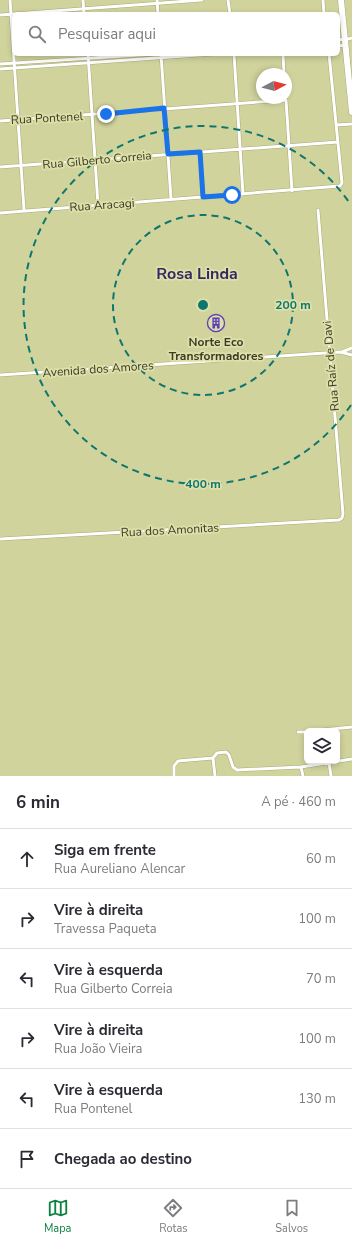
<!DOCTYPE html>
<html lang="pt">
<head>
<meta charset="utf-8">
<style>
	:root { --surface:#fff; --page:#f2f2f3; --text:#2b2b33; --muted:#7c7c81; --line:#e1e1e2; --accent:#0b8043 }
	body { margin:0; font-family:"Nunito Sans",sans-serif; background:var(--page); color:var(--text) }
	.controls { position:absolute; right:12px; bottom:12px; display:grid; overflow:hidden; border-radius:6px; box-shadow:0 2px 6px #0003 }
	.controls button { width:36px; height:36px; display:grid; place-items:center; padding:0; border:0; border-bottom:1px solid var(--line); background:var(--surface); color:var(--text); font:20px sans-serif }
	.compass { position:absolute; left:256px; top:68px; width:36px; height:36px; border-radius:50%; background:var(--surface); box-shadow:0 2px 6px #0003; rotate:83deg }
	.stop { position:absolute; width:12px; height:12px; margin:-9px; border:3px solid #1a73e8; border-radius:50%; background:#fff }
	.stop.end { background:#1a73e8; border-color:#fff; box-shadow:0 1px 4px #0008 }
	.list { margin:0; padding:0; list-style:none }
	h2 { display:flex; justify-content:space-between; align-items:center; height:52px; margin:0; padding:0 16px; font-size:17px }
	h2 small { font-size:13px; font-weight:400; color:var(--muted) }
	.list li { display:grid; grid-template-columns:26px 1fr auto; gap:12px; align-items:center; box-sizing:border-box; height:60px; padding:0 16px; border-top:1px solid var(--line) }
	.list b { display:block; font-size:15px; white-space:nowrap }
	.list p { margin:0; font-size:13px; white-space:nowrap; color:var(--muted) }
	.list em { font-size:13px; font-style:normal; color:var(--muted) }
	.icon { flex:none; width:22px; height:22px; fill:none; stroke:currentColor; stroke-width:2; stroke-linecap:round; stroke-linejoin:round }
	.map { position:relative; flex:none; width:352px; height:776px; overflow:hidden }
	.search { position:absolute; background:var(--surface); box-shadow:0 2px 6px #0003; left:12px; right:12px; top:12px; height:44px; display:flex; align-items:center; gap:10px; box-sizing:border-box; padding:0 14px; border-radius:6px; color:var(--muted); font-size:15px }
	.sheet { height:412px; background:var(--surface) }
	nav { display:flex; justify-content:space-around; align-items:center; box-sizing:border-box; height:56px; border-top:1px solid var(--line); background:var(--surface); font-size:11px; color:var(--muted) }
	nav a { display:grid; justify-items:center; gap:2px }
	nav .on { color:var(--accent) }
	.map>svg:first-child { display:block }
</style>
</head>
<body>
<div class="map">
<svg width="352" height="776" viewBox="0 0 352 776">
	<rect width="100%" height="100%" fill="#d1d39d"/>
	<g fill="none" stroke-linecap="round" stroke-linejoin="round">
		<!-- street casing -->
		<g stroke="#a9aa76" stroke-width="4">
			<path id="street" d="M10 0 24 210
				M83 0 84 14
				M157 0 158 14
				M228 0 230 14
				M323 0 324 14
				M0 15 202 0
				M348 39 352 38
				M338 40 345 39
				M338 46 345 45
				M88 54 98 205
				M161 54 171 199
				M234 54 243 194
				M283 54 284 74
				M0 64 154 54
				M0 69 213 54
				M286 100 292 191
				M0 121 286 100
				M336 125 352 124
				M200 152 203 197
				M0 167 338 142
				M0 213 340 186 342 183 329 54
				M342 352 352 348
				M0 375 340 352 352 355
				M0 539 339 520 342 518 343 514 318 210
				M312 731 352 727
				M298 732H307
				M213 758 217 753 226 752 229 755 233 767 237 770 301 767 352 759
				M329 763 331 776
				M301 767 303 776
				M174 776V766L178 761 213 758 215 776"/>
		</g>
		<!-- highway casing -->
		<g stroke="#a9aa76" stroke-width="7">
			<path id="highway" d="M341 0 352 112"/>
		</g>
		<!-- street -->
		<use href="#street" stroke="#fff" stroke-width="3"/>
		<!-- highway -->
		<use href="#highway" stroke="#fff" stroke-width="6"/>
	</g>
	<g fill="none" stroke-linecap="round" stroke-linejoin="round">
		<!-- route -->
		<path stroke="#1a73e8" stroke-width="5" d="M106 114 164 108 168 154 200 152 203 197 232 195"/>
	</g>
	<!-- distance rings -->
	<g fill="none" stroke="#0f766e" stroke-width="2" stroke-dasharray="7 5">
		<circle cx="203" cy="305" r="90"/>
		<path d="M351 405A179 179 0 1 1 351 205"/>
	</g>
	<!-- icons -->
	<defs>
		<g id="building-ring" transform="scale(0.9)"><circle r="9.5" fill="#dee0aa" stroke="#5e3fb7" stroke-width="1.5"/><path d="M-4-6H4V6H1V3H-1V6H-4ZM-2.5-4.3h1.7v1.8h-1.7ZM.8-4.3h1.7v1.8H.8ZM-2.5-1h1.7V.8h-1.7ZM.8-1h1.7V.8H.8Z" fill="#5e3fb7"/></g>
	</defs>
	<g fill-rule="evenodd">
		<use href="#building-ring" x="216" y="323"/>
	</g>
	<g text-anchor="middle" stroke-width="3.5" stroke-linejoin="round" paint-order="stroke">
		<!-- street labels -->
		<g font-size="12" fill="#3b3b26" stroke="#dee0aa">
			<text transform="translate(47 118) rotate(-3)" y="4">Rua Pontenel</text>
			<text transform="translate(97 160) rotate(-5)" y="4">Rua Gilberto Correia</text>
			<text transform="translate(102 205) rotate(-4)" y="4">Rua Aracagi</text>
			<text transform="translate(331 366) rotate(-95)" y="4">Rua Raíz de Davi</text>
			<text transform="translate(98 369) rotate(-4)" y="4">Avenida dos Amores</text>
			<text transform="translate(170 530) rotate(-3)" y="4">Rua dos Amonitas</text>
		</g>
		<!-- poi labels -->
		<g font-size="12" font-weight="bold" fill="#3b3b26" stroke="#dee0aa">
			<text x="216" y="346">Norte Eco<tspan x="216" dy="14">Transformadores</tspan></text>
		</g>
		<!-- district labels -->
		<g font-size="16" font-weight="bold" fill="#342863" stroke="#dee0aa">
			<text x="197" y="279">Rosa Linda</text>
		</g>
	</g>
	<circle cx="203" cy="305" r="6" fill="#0f766e" stroke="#dee0aa" stroke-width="2"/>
	<g font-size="12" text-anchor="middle" font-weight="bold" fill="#0f766e" stroke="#dee0aa" stroke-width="3.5" stroke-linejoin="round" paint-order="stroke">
		<text x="293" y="309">200 m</text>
		<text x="203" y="488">400 m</text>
	</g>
</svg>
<div class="controls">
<button><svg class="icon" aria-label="layers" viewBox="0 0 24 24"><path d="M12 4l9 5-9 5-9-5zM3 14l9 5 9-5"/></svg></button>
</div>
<svg class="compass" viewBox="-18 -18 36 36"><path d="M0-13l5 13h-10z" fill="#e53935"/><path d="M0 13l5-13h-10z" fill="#7c7c81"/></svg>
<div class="stop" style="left:232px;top:195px"></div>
<div class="stop end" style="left:106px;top:114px"></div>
<div class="search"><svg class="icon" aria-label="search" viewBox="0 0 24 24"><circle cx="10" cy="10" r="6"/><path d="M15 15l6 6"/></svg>Pesquisar aqui</div>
</div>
<section class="sheet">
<h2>6 min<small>A pé · 460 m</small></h2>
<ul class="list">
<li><svg class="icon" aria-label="ahead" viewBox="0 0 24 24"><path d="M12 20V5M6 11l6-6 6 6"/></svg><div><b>Siga em frente</b><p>Rua Aureliano Alencar</p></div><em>60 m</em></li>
<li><svg class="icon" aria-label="right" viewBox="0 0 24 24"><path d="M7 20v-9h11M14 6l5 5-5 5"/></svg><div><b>Vire à direita</b><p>Travessa Paqueta</p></div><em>100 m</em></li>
<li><svg class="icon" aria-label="left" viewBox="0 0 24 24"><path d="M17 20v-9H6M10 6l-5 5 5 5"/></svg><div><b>Vire à esquerda</b><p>Rua Gilberto Correia</p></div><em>70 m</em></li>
<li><svg class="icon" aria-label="right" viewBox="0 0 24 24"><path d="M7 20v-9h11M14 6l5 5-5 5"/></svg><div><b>Vire à direita</b><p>Rua João Vieira</p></div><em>100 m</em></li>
<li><svg class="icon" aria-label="left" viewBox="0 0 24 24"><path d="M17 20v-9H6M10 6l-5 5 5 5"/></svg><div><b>Vire à esquerda</b><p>Rua Pontenel</p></div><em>130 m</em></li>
<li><svg class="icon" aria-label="arrive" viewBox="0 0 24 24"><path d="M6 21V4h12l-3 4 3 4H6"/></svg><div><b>Chegada ao destino</b></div></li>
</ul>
</section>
<nav>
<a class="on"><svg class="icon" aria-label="map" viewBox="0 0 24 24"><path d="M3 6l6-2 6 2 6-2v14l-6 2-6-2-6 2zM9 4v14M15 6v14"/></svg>Mapa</a>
<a><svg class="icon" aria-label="directions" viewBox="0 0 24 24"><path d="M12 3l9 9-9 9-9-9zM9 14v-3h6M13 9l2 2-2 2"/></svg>Rotas</a>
<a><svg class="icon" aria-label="saved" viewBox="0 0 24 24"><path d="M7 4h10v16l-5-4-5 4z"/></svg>Salvos</a>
</nav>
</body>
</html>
